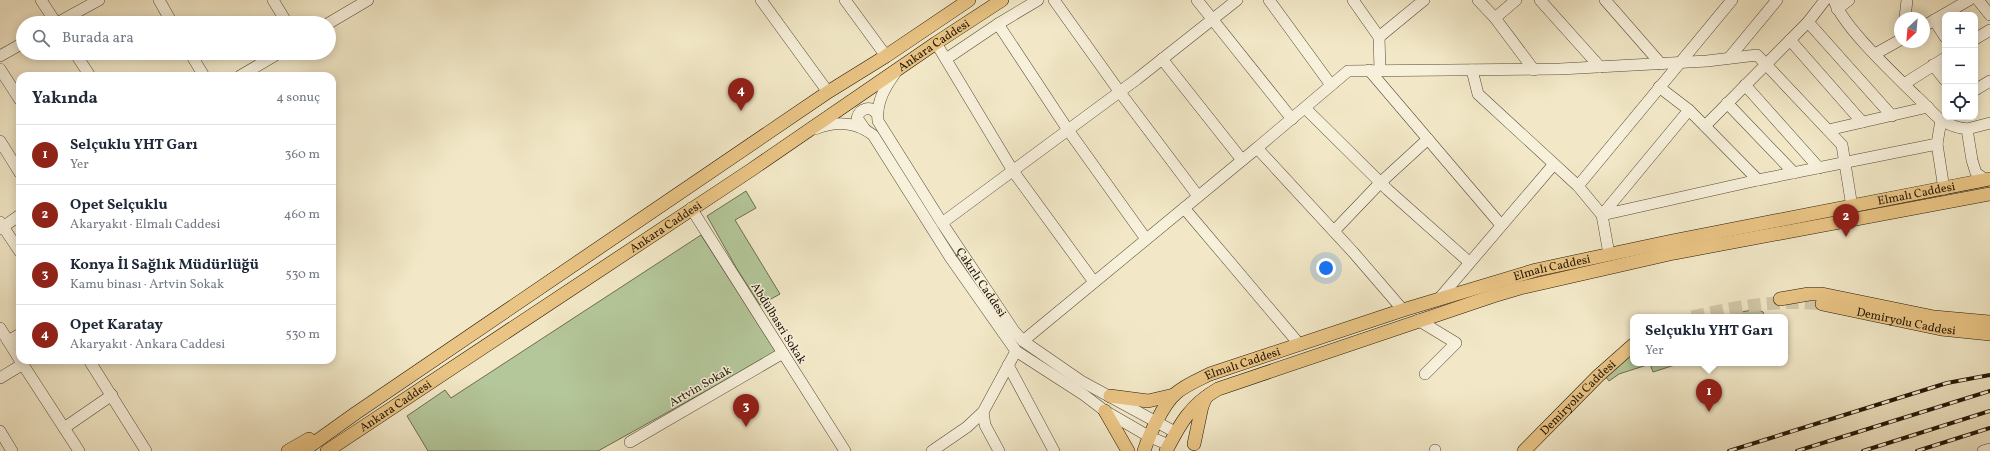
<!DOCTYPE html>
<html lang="tr">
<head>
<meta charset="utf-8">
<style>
	:root { --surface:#fff; --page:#f6f6f7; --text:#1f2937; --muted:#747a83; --line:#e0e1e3; --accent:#8f2418 }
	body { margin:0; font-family:Vollkorn,serif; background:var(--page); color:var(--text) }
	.controls { position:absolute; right:12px; top:12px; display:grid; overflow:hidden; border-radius:8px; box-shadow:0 2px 10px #0003 }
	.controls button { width:36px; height:36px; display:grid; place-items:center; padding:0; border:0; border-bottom:1px solid var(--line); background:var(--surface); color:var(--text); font:20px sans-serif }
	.compass { position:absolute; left:1894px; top:12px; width:36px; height:36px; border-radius:50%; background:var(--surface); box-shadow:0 2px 10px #0003; rotate:206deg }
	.you { position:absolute; left:1326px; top:268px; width:14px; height:14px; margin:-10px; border:3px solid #fff; border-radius:50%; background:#1a73e8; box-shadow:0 0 0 6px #1a73e833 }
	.badge { display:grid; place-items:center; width:26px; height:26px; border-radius:50%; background:var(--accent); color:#fff; font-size:13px; font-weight:700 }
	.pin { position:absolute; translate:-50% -33px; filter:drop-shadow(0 1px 2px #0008) }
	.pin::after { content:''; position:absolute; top:21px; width:14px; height:12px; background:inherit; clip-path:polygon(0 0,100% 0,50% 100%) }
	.popup { position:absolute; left:1630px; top:314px; width:158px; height:52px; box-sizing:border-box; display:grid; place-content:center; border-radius:8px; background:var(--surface); filter:drop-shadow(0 1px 3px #0005); font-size:13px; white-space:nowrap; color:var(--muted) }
	.popup b { font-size:15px; color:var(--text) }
	.popup::after { content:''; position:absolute; left:50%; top:100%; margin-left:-8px; border:8px solid transparent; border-top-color:var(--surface) }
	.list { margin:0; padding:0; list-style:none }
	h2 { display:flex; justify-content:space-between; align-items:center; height:52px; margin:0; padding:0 16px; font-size:17px }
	h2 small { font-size:13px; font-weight:400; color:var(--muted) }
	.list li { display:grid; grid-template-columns:26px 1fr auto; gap:12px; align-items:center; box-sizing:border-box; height:60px; padding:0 16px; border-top:1px solid var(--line) }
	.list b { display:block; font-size:15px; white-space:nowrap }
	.list p { margin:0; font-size:13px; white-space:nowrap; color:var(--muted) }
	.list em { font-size:13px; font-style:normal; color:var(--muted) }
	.icon { flex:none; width:22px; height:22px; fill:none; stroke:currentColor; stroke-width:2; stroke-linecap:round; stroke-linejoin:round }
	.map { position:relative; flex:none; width:1990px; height:451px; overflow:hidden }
	.search { position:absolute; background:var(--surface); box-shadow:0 2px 10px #0003; left:16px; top:16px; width:320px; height:44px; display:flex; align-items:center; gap:10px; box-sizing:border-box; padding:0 14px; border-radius:22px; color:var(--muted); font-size:15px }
	.panel { position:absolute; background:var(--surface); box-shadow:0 2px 10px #0003; left:16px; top:72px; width:320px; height:292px; border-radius:12px }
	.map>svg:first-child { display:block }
</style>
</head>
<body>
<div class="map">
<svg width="1990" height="451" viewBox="0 0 1990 451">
	<rect width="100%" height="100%" fill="#f2e8c7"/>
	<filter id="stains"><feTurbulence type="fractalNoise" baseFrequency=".005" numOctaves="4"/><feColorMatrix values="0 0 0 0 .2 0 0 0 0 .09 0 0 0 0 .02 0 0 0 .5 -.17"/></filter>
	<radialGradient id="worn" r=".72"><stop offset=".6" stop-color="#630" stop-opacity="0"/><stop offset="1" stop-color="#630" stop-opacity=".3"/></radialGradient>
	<!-- green -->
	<path fill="#b4c79a" stroke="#6c6e50" d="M746 191 756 208 735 220 780 294 760 305 737 269 707 216Z
		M701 235 776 352 598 451H428L407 416 445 390 451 398Z
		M1757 309 1763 312 1765 317H1716Z
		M1633 351V363H1681L1653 372 1650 364 1619 374 1609 381 1605 376Z"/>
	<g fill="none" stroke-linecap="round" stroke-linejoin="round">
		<!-- major-tunnel -->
		<path stroke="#d3c8aa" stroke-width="13" stroke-dasharray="13 6" stroke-linecap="butt" d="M1692 317C1735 307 1779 299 1822 304"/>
		<!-- minor casing -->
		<g stroke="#574a36" stroke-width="12">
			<g id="minor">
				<path d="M41 0 56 23"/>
				<path d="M159 0 172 23"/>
				<path d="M273 0 287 23"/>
				<path d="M761 0 828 92"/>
				<path d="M845 0 886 56"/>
				<path d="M1054 0 1119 91 1198 196"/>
				<path d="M1197 0 1292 119"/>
				<path d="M1269 0 1331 85"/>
				<path d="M1353 0 1379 37 1380 70"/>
				<path d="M1478 0 1495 18 1534 70"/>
				<path d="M1540 0 1600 67"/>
				<path d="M1605 0 1661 64"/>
				<path d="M1834 0C1843 27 1895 75 1917 97 1925 104 1933 114 1941 120 1949 125 1958 128 1967 129L1972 160 1976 173 1986 180"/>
				<path d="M1978 0 1990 15"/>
				<path d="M1837 9 1849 0"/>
				<path d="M1495 18 1516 0"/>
				<path d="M1905 18 1907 0"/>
				<path d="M1934 20 1945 37"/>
				<path d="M1808 22 1892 116"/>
				<path d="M57 23 99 0"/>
				<path d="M329 23 368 0"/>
				<path d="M998 24 1068 130 1146 239"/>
				<path d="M1924 26 1969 0"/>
				<path d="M1379 37 1424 0"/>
				<path d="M1975 39 1990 30"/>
				<path d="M1790 40 1862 122"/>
				<path d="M936 43 1013 171 1094 282"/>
				<path d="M75 53 90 76"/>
				<path d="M190 53 204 76"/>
				<path d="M1875 54 1900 40"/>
				<path d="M0 56 23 43"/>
				<path d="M1729 58 1777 0"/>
				<path d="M946 59 998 24 1038 0"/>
				<path d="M1162 59 1242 160"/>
				<path d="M1933 65 1945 80"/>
				<path d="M0 69 20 100"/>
				<path d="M1369 70 1501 225"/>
				<path d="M1472 70 1478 94 1578 186 1602 215 1609 254"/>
				<path id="s1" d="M896 72C885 87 876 102 878 121L942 223 1014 331 1023 341 1081 381 1175 432"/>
				<path d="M240 76 279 53"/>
				<path d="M1904 84 1945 58"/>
				<path d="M1745 85 1819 168"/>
				<path d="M1659 87 1689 110 1602 215 1758 180 1937 144 1941 120"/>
				<path d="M1975 90 1990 81"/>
				<path d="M1727 103 1794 173"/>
				<path d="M1305 108 1388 190 1469 262"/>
				<path d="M1689 110 1758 180"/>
				<path d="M1705 126 1808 22 1825 0"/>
				<path d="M864 128 857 118C860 108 871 105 877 114"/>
				<path d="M815 129C836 121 855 121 873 135L950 257 1016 351 1084 395 1105 411 1150 437 1169 445"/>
				<path d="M1967 129 1990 123"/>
				<path d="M1828 130 1928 107"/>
				<path d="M0 141 20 173"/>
				<path d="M1937 144 1944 189"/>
				<path d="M1257 148 1348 71 1560 69 1707 61 1757 55 1842 145 1852 207"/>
				<path d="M1578 186 1732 0"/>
				<path d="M691 208 845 451"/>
				<path d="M1184 208 1300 345"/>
				<path d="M0 222 20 252"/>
				<path d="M942 223 1137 79 1237 0"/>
				<path d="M0 229 20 215"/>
				<path d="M1334 231 1380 183 1428 139"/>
				<path d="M1438 300 1554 164"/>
				<path d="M1418 320 1456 343 1425 374"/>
				<path d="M0 328 20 360"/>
				<path d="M8 341 20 334"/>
				<path d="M1023 341 1257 148 1353 252 1403 310"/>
				<path d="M20 360 79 451"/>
				<path d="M89 360 146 451"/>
				<path d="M1008 365 1054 451"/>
				<path d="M0 378 23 364"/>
				<path d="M983 412 985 425 999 451"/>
				<path d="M64 428 112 395"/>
				<path d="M0 431 12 451"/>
				<path d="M630 442 783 353"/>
				<path d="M1435 450V451"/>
				<path d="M932 451 967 427 983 412 1016 351"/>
				<path d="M1983 451 1990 449"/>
			</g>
		</g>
		<!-- major casing -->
		<g stroke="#231606" stroke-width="14">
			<g id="major">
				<path d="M1780 299 1809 294H1822L1934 317 1990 322"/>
				<path id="s2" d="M1822 304 1941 329 1990 334"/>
				<path d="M1110 396 1148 401 1174 395"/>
				<path d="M1105 411 1128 451"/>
				<path d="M1194 444 1202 406 1206 397"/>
				<path d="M288 451 309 439"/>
				<path d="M303 451 356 413 828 92 886 56 969 0"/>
				<path id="s3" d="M327 451 751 170 936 43 1002 0"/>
				<path id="s4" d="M1144 451C1149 435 1163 405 1175 394 1185 385 1198 380 1210 374L1403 310 1536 270 1672 241 1990 179"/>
				<path d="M1166 451C1180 424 1190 405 1218 389L1493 296 1520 288 1674 253 1990 194"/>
				<path id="s5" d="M1524 451 1598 376 1633 345"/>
			</g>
		</g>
		<!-- minor -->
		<use href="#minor" stroke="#f7f0db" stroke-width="11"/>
		<!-- major -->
		<use href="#major" stroke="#e9c484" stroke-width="13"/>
		<!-- rail casing -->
		<g stroke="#231606" stroke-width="4">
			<path id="rail" d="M1729 451 1947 383 1990 375
				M1797 451 1990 391
				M1863 451 1990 411
				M1917 451 1990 428"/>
		</g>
		<!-- rail -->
		<use href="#rail" stroke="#f7f0db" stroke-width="2.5" stroke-dasharray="8" stroke-linecap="butt"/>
	</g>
	<g text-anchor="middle" stroke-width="3" stroke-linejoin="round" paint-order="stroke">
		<!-- street labels -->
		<g font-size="12" fill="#231606" stroke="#f7f0db">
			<text dy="4" stroke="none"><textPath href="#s3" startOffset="730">Ankara Caddesi</textPath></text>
			<text dy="4" stroke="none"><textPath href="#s4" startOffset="836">Elmalı Caddesi</textPath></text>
			<text dy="4" stroke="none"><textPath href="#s3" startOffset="406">Ankara Caddesi</textPath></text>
			<text dy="4" stroke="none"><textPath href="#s4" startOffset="464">Elmalı Caddesi</textPath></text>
			<text dy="4" stroke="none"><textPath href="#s1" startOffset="245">Çakırlı Caddesi</textPath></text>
			<text dy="4" stroke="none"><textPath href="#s2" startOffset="86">Demiryolu Caddesi</textPath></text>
			<text transform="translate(779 323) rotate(58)" y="4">Abdülbasri Sokak</text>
			<text dy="4" stroke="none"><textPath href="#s4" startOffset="140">Elmalı Caddesi</textPath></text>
			<text transform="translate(700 386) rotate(-30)" y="4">Artvin Sokak</text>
			<text dy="4" stroke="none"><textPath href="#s5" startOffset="76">Demiryolu Caddesi</textPath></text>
			<text dy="4" stroke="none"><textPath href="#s3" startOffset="82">Ankara Caddesi</textPath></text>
		</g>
	</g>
	<rect width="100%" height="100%" filter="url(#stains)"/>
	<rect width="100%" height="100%" fill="url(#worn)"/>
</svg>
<div class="controls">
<button>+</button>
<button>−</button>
<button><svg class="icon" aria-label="locate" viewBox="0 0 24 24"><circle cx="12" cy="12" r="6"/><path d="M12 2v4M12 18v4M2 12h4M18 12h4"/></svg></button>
</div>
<svg class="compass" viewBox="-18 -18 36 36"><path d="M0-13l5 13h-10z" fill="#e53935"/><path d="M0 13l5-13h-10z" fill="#747a83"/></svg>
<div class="you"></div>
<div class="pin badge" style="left:1709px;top:412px">1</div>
<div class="popup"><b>Selçuklu YHT Garı</b>Yer</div>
<div class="pin badge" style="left:1846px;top:237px">2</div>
<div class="pin badge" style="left:746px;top:427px">3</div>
<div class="pin badge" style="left:741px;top:111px">4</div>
<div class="search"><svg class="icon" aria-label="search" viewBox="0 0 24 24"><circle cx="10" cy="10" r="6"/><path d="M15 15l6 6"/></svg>Burada ara</div>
<section class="panel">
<h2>Yakında<small>4 sonuç</small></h2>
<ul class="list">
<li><span class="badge">1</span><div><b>Selçuklu YHT Garı</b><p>Yer</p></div><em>360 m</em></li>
<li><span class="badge">2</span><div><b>Opet Selçuklu</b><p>Akaryakıt · Elmalı Caddesi</p></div><em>460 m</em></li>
<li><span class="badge">3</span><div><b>Konya İl Sağlık Müdürlüğü</b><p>Kamu binası · Artvin Sokak</p></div><em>530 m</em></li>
<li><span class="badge">4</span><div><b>Opet Karatay</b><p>Akaryakıt · Ankara Caddesi</p></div><em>530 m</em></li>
</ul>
</section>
</div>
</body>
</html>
